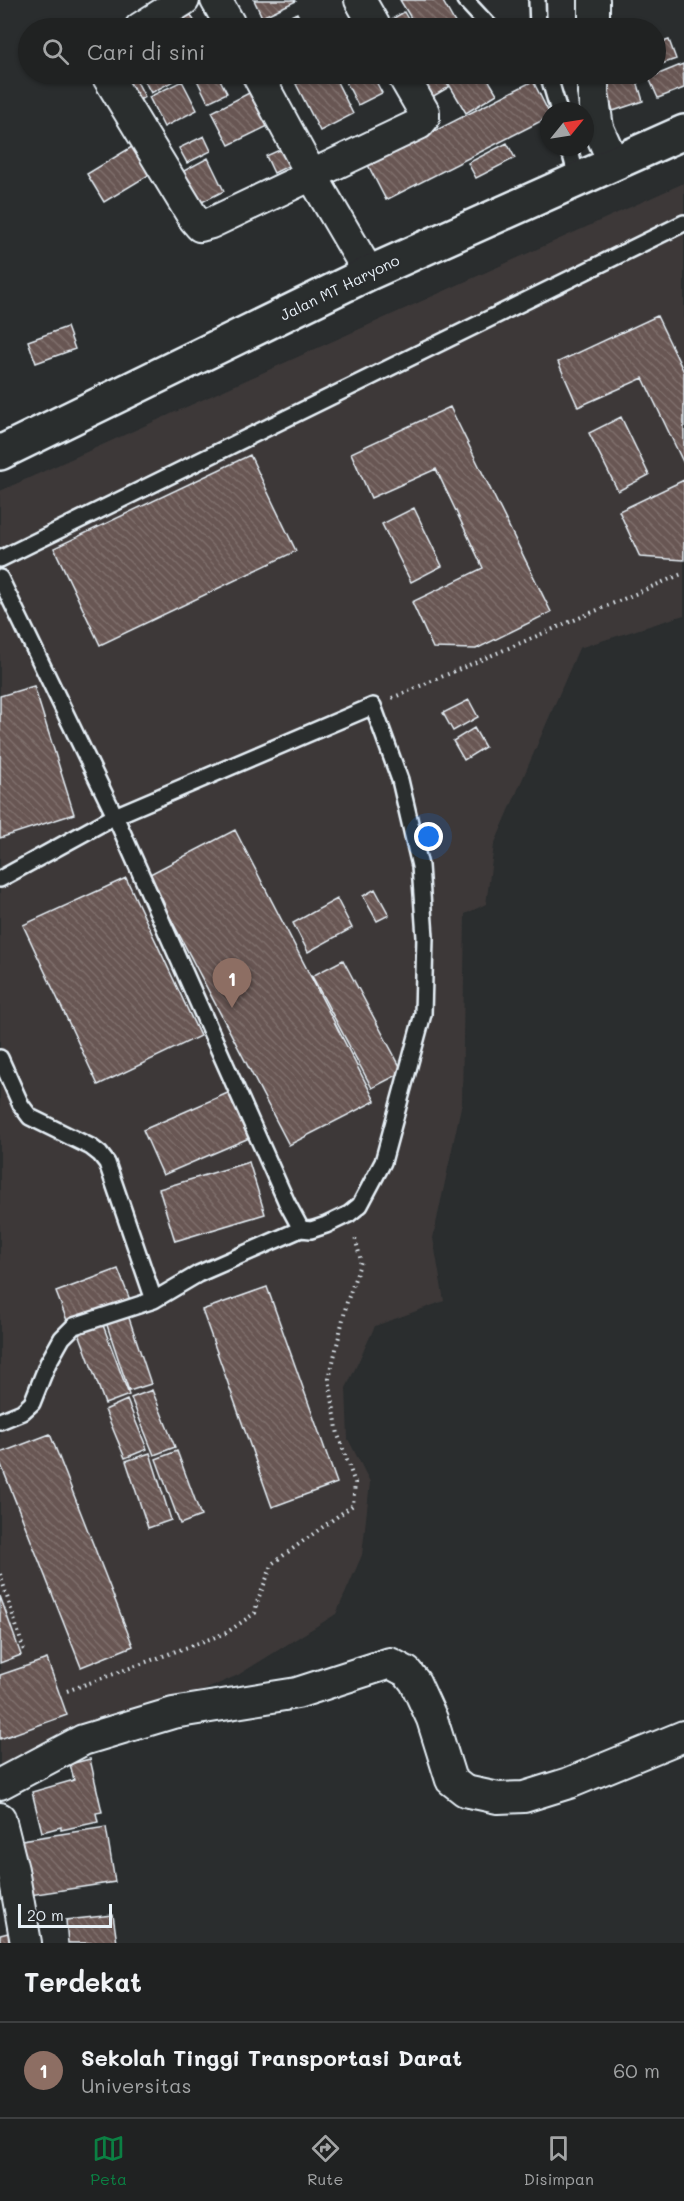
<!DOCTYPE html>
<html lang="id">
<head>
<meta charset="utf-8">
<style>
	:root { --surface:#202222; --page:#282a2a; --text:#f1f3f6; --muted:#a2a4a5; --line:#3d3f40; --accent:#0b8043 }
	body { margin:0; font-family:Mali,sans-serif; background:var(--page); color:var(--text) }
	.compass { position:absolute; left:540px; top:102px; width:54px; height:54px; border-radius:50%; background:var(--surface); box-shadow:0 2px 4px #0004; rotate:60deg }
	.scale { position:absolute; left:18px; bottom:15px; width:94px; box-sizing:border-box; padding-left:6px; border:3px solid #e8f1f8; border-top:0; font-size:16px; line-height:21px; white-space:nowrap; color:#e8f1f8; -webkit-text-stroke:4px #2a2d2e; paint-order:stroke }
	.you { position:absolute; left:429px; top:837px; width:21px; height:21px; margin:-15px; border:4px solid #fff; border-radius:50%; background:#1a73e8; box-shadow:0 0 0 9px #1a73e833 }
	.badge { display:grid; place-items:center; width:39px; height:39px; border-radius:50%; background:var(--accent); color:#fff; font-size:20px; font-weight:700 }
	.pin { position:absolute; translate:-50% -50px; filter:drop-shadow(0 2px 3px #0008) }
	.pin::after { content:''; position:absolute; top:32px; width:21px; height:18px; background:inherit; clip-path:polygon(0 0,100% 0,50% 100%) }
	.list { margin:0; padding:0; list-style:none }
	h2 { display:flex; justify-content:space-between; align-items:center; height:78px; margin:0; padding:0 24px; font-size:26px }
	h2 small { font-size:20px; font-weight:400; color:var(--muted) }
	.list li { display:grid; grid-template-columns:39px 1fr auto; gap:18px; align-items:center; box-sizing:border-box; height:96px; padding:0 24px; border-top:2px solid var(--line) }
	.list b { display:block; font-size:22px; white-space:nowrap }
	.list p { margin:0; font-size:20px; white-space:nowrap; color:var(--muted) }
	.list em { font-size:20px; font-style:normal; color:var(--muted) }
	.icon { flex:none; width:33px; height:33px; fill:none; stroke:currentColor; stroke-width:2; stroke-linecap:round; stroke-linejoin:round }
	.map { position:relative; flex:none; width:684px; height:1943px; overflow:hidden }
	.search { position:absolute; background:var(--surface); box-shadow:0 2px 4px #0004; left:18px; right:18px; top:18px; height:66px; display:flex; align-items:center; gap:15px; box-sizing:border-box; padding:0 21px; border-radius:33px; color:var(--muted); font-size:22px }
	.sheet { height:174px; background:var(--surface) }
	nav { display:flex; justify-content:space-around; align-items:center; box-sizing:border-box; height:84px; border-top:2px solid var(--line); background:var(--surface); font-size:16px; color:var(--muted) }
	nav a { display:grid; justify-items:center; gap:3px }
	nav .on { color:var(--accent) }
	.map>svg:first-child { display:block }
</style>
</head>
<body>
<div class="map">
<svg width="684" height="1943" viewBox="0 0 684 1943">
	<defs>
		<pattern id="building-back-hatch" width="6" height="6" patternUnits="userSpaceOnUse" patternTransform="scale(1.5)"><rect width="6" height="6" fill="#685653"/><path d="M-1 5l2 2M0 0l6 6M5-1l2 2" fill="none" stroke="#7e6f6c"/></pattern>
	</defs>
	<rect width="100%" height="100%" fill="#2a2d2e"/>
	<filter id="ink" filterUnits="userSpaceOnUse"><feTurbulence type="fractalNoise" baseFrequency=".0167" numOctaves="2"/><feDisplacementMap in="SourceGraphic" scale="12" xChannelSelector="R" yChannelSelector="G"/><feConvolveMatrix kernelMatrix="1 2 1 2 8 2 1 2 1" color-interpolation-filters="sRGB"/></filter>
	<g filter="url(#ink)">
		<!-- built -->
		<path fill="#3d3939" d="M684 183V615L579 648 494 845 486 904 465 914 462 1102 433 1238 444 1301 375 1326 346 1388 348 1439 370 1482 362 1555 336 1614 238 1675 0 1781V491Z"/>
		<!-- building -->
		<path fill="url(#building-back-hatch)" stroke="#e8f1f8" stroke-width="1.5" d="M254 0H295L296 1 262 17Z
			M400 0H442L458 28H417Z
			M404 12 413 28H391L387 22Z
			M297 13 305 28H266Z
			M191 15 198 28H165Z
			M669 40 676 59 656 66V44Z
			M683 64 684 88 658 98 649 78Z
			M117 74H133L145 97 132 104Z
			M141 74H177L179 78 151 93Z
			M194 74H217L227 93 208 102Z
			M274 74H298L279 83Z
			M317 74H333L353 114 320 131 296 84Z
			M342 74H372L382 93 358 105Z
			M434 74H441L449 87 432 97 422 80Z
			M443 74H485L497 94 466 113Z
			M606 74H635L643 101 613 111 602 75Z
			M182 81 197 110 164 127 149 97Z
			M533 81 549 113V117L386 200 368 165Z
			M253 91 270 125 229 145 212 112Z
			M204 136 211 151 187 163 179 148Z
			M507 143 515 158 476 178 468 163Z
			M135 145 152 173 104 202 87 174Z
			M284 148 292 164 274 173 266 156Z
			M208 158 224 191 196 205 180 173Z
			M657 316 684 372V464L643 378 578 407 558 362Z
			M67 327 75 349 36 363 28 341Z
			M450 407 551 612 476 649 433 648 412 602 483 568 436 469 371 498 351 453Z
			M621 417 649 475 618 491 589 433Z
			M250 455 296 551 100 645 54 548Z
			M684 480V560L640 557 619 511Z
			M414 508 442 566 411 582 382 524Z
			M34 686 74 814 0 838V696Z
			M469 700 478 717 453 731 443 713Z
			M474 728 485 747 464 760 453 741Z
			M235 830 375 1101 289 1145 148 875Z
			M126 878 200 1036 98 1085 23 925Z
			M375 889 389 915 377 921 363 896Z
			M337 899 352 928 308 952 293 923Z
			M343 960 403 1072 372 1088 312 976Z
			M230 1092 249 1138 163 1175 143 1130Z
			M249 1162 265 1214 175 1241 159 1189Z
			M118 1269 130 1300 68 1323 56 1292Z
			M267 1287 337 1483 272 1507 202 1310Z
			M128 1315 151 1384 129 1391 106 1322Z
			M103 1325 129 1395 105 1404 79 1333Z
			M152 1390 175 1447 154 1455 131 1398Z
			M127 1400 147 1449 125 1458 105 1410Z
			M50 1434 133 1646 81 1667 0 1462V1453Z
			M177 1451 201 1516 180 1524 156 1459Z
			M150 1453 171 1520 148 1528 126 1461Z
			M0 1596 21 1655 0 1663Z
			M47 1659 67 1715 0 1739V1675Z
			M90 1759 102 1812 96 1813 98 1822 61 1830V1827L42 1832 32 1792 74 1780 70 1764Z
			M106 1827 115 1882 30 1895 22 1840Z
			M113 1915 117 1943H68L66 1920Z
			M12 1932 14 1943H0V1935Z"/>
		<g fill="none" stroke-linecap="round" stroke-linejoin="round">
			<!-- service casing -->
			<g stroke="#e8f1f8" stroke-width="20">
				<path id="service" d="M465 0 491 28
					M537 0 538 28
					M548 74 559 111
					M569 147 577 178
					M0 559 684 223
					M0 578 115 816 287 1203 301 1229 198 1274 154 1300 107 1163 100 1154 91 1147 30 1117 21 1105 0 1058
					M0 879 115 816 373 706 400 780 420 866 425 937 423 1014 383 1162 360 1205 349 1214 326 1225 311 1230 301 1229
					M0 1421 22 1412 32 1403 48 1363 62 1338 74 1326 154 1300"/>
			</g>
			<!-- minor casing -->
			<g stroke="#e8f1f8" stroke-width="34">
				<path id="minor" d="M216 0 232 28
					M360 0 376 28
					M140 28 184 0
					M594 28V0
					M106 74 194 219 200 226 211 223 419 124 424 118V112L402 74
					M257 74 311 174 369 273
					M593 74V92L598 128 614 164
					M0 1784 83 1740 173 1713 297 1693 390 1663 407 1672 415 1682 432 1719 451 1780 465 1791 498 1798 524 1797 569 1783 684 1736
					M0 1818 13 1870 26 1943"/>
			</g>
			<!-- secondary casing -->
			<g stroke="#e8f1f8" stroke-width="38">
				<path id="secondary" d="M0 453 369 273 684 132"/>
			</g>
			<!-- path -->
			<path stroke="#e8f1f8" stroke-width="4" stroke-dasharray="1.5 4.5" stroke-linecap="butt" d="M392 698 684 573
				M0 1574 25 1654
				M67 1691 226 1633 255 1613 258 1599 273 1563 353 1505 355 1483 338 1435 329 1379 347 1302 361 1261 355 1237"/>
			<!-- service -->
			<use href="#service" stroke="#2a2d2e" stroke-width="15"/>
			<!-- minor -->
			<use href="#minor" stroke="#2a2d2e" stroke-width="30"/>
			<!-- secondary -->
			<use href="#secondary" stroke="#2a2d2e" stroke-width="33"/>
		</g>
	</g>
	<g text-anchor="middle" stroke-width="4.5" stroke-linejoin="round" paint-order="stroke">
		<!-- street labels -->
		<g font-size="15" fill="#e8f1f8" stroke="#2a2d2e">
			<text transform="translate(340 288) rotate(-26)" y="5">Jalan MT Haryono</text>
		</g>
	</g>
</svg>
<svg class="compass" viewBox="-18 -18 36 36"><path d="M0-13l5 13h-10z" fill="#e53935"/><path d="M0 13l5-13h-10z" fill="#a2a4a5"/></svg>
<div class="scale">20 m</div>
<div class="you"></div>
<div class="pin badge" style="left:232px;top:1008px;background:#8d6e63">1</div>
<div class="search"><svg class="icon" aria-label="search" viewBox="0 0 24 24"><circle cx="10" cy="10" r="6"/><path d="M15 15l6 6"/></svg>Cari di sini</div>
</div>
<section class="sheet">
<h2>Terdekat<small></small></h2>
<ul class="list">
<li><span class="badge" style="background:#8d6e63">1</span><div><b>Sekolah Tinggi Transportasi Darat</b><p>Universitas</p></div><em>60 m</em></li>
</ul>
</section>
<nav>
<a class="on"><svg class="icon" aria-label="map" viewBox="0 0 24 24"><path d="M3 6l6-2 6 2 6-2v14l-6 2-6-2-6 2zM9 4v14M15 6v14"/></svg>Peta</a>
<a><svg class="icon" aria-label="directions" viewBox="0 0 24 24"><path d="M12 3l9 9-9 9-9-9zM9 14v-3h6M13 9l2 2-2 2"/></svg>Rute</a>
<a><svg class="icon" aria-label="saved" viewBox="0 0 24 24"><path d="M7 4h10v16l-5-4-5 4z"/></svg>Disimpan</a>
</nav>
</body>
</html>
